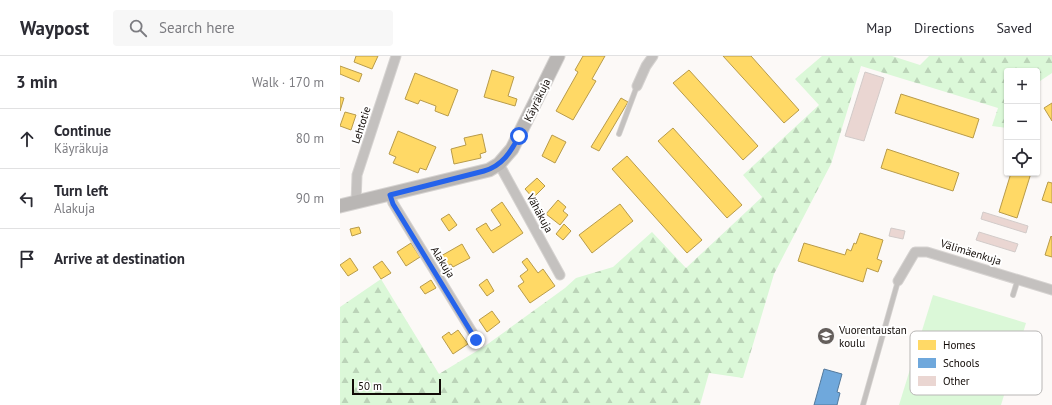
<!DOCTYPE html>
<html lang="en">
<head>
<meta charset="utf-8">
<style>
	:root { --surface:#fff; --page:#f7f7f7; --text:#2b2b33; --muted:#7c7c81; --line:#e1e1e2 }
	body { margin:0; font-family:"PT Sans",sans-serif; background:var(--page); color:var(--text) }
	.controls { position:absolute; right:12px; top:12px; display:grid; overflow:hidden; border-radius:4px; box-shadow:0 1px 3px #0004 }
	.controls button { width:36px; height:36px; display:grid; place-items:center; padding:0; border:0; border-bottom:1px solid var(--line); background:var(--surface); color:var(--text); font:20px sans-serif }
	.scale { position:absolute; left:12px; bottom:10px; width:89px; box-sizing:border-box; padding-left:4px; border:2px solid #120b07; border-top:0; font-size:11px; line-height:14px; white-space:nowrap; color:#120b07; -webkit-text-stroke:3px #fff; paint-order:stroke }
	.stop { position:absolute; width:12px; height:12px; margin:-9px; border:3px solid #2563eb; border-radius:50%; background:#fff }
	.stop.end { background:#2563eb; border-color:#fff; box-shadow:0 1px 4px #0008 }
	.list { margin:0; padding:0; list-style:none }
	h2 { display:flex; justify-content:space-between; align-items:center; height:52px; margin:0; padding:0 16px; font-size:17px }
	h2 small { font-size:13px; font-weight:400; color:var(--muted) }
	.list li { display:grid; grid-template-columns:26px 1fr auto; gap:12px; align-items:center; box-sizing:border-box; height:60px; padding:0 16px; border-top:1px solid var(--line) }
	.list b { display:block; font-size:15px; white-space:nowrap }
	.list p { margin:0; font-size:13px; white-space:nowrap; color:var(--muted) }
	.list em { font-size:13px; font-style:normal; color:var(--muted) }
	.icon { flex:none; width:22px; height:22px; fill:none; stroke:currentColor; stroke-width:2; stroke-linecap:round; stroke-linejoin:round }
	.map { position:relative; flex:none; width:712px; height:349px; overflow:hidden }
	header { display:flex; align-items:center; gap:24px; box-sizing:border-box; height:56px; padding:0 20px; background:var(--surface); border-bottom:1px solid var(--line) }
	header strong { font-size:19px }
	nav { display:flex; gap:22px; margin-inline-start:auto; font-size:14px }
	.search { width:280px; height:36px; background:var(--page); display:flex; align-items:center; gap:10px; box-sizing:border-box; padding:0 14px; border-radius:4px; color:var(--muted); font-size:15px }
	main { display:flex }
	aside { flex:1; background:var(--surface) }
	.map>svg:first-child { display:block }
</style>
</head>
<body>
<header>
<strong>Waypost</strong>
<div class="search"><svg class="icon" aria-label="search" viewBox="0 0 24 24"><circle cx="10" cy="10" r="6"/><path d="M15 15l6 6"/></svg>Search here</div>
<nav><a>Map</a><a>Directions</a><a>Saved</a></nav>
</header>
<main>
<aside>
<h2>3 min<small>Walk · 170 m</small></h2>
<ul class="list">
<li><svg class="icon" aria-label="ahead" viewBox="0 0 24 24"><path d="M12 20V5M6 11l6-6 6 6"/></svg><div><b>Continue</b><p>Käyräkuja</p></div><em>80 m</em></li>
<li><svg class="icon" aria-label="left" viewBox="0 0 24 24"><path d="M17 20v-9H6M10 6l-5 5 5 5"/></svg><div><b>Turn left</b><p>Alakuja</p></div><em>90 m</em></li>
<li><svg class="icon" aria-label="arrive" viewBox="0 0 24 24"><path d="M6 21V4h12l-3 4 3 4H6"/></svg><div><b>Arrive at destination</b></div></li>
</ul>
</aside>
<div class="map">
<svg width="712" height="349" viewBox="0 0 712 349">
	<defs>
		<pattern id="forest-firs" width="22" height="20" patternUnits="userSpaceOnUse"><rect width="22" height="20" fill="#dbf8d8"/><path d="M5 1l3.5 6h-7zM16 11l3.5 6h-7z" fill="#bbd3b8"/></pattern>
	</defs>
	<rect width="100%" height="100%" fill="#fcf9f7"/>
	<!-- green -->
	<path fill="#dbf8d8" d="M593 239 686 267 661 349H559Z"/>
	<!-- forest -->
	<path fill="url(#forest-firs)" d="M482 0H552L580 9 589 0H712V17L697 27V15H667V72L652 70 658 52 521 10 491 108 434 218 403 322 369 317 360 349H0V251L41 223 99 318 145 290 225 232 236 222 273 211 312 176 346 212 422 141 403 119 479 49 455 23Z"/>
	<!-- homes -->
	<path fill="#ffd966" stroke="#b89b4a" d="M16 0H38L32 13 14 6Z
		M243 0H265L252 23 256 25 233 64 216 55 238 16 235 14Z
		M383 0H411L459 54 444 67Z
		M0 10 22 18 19 26 0 18Z
		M152 14 174 21 168 40 177 43 175 50 144 41Z
		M349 14 418 90 403 104 333 27Z
		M75 17 118 34 108 60 95 55 96 50 80 44 78 48 65 43Z
		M561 38 639 63 633 82 555 57Z
		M0 41 4 42 0 55Z
		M281 42 288 46 259 95 251 91Z
		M712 47V65L704 52Z
		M5 56 16 59 11 74 0 70Z
		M333 72 402 149 387 162 318 85Z
		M58 75 96 91 86 114 80 112 78 117 53 107 56 101 49 98Z
		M142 78 146 96 140 98 141 102 114 108 111 93 126 89 124 82Z
		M212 79 226 86 215 107 202 100Z
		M547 93 619 117 613 135 541 112Z
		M287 100 362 184 347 197 272 113Z
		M671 117H691L677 162 659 156Z
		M197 122 205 130 193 142 185 133Z
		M708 126 712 127V147L702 144Z
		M218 144 226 151 223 155 228 159 220 169 206 158Z
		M162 146 183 177 153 197 136 173 146 167 151 175 161 169 151 154Z
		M280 148 293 165 252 197 239 179Z
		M109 158 117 169 109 175 101 163Z
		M224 168 231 175 223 184 216 178Z
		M19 171 21 177 12 180 10 173Z
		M520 177 543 184 537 203 542 205 538 216 527 212 523 226 458 205 464 187 505 199 507 193 511 195 514 187 516 188Z
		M711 180 712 181V201L705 199Z
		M71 187 80 201 66 210 57 196Z
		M122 188 130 202 113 211 111 208 107 210 101 200Z
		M10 202 18 214 8 220 0 209Z
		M187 202 198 217 203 213 215 230 190 247 178 230 184 226 180 220 188 214 182 206Z
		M42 205 51 217 41 223 33 211Z
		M147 223 154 235 147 240 139 229Z
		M91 224 96 232 85 238 80 231Z
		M152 255 160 266 147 276 139 264Z
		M118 274 128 288 113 298 102 281 109 276 111 279Z"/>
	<!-- schools -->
	<path fill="#6fa8dc" stroke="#53799c" d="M484 313 502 318 497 336 500 337 497 349H474Z"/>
	<!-- building -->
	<path fill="#ead6d2" stroke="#d2cbc9" d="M525 16 544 22 524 85 505 80Z
		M643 156 688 170 686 177 641 163Z
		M551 172 565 175 563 183 549 180Z
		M639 176 678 188 675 196 636 184Z"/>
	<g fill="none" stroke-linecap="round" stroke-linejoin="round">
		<!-- lane casing -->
		<g stroke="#d6d3d1" stroke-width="6">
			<path id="lane" d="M279 78 297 30
				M673 239 678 223
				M523 349 558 225"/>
		</g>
		<!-- street casing -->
		<g stroke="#d6d3d1" stroke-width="11">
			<path id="street" d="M297 30 306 10 313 0
				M159 108 220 219
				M50 139 53 147 137 284
				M16 147 17 119 56 0
				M558 225 575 196H587L712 234"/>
		</g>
		<!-- secondary casing -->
		<g stroke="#d6d3d1" stroke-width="15">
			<path id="secondary" d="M0 150 149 114 159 108 172 93 218 0"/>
		</g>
		<!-- lane -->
		<use href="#lane" stroke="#c4c1bf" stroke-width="4.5"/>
		<!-- street -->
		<use href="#street" stroke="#c4c1bf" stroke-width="9"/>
		<!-- secondary -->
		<use href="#secondary" stroke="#b9b6b4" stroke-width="13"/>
	</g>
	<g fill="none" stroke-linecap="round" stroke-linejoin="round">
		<!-- route -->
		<path stroke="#2563eb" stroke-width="5" d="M136 284 53 148 50 139 144 115C162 110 171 96 179 80"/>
	</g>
	<!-- icons -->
	<defs>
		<g id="school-disc" transform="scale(0.9)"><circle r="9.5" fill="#645e5b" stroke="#fff"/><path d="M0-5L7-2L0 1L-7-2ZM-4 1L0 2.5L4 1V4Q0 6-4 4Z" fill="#fff"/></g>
	</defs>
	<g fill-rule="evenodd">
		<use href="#school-disc" x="486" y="280"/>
	</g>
	<g text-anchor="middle" stroke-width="4" stroke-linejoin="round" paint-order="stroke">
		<!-- street labels -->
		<g font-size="11" fill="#120b07" stroke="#fff">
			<text transform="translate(197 44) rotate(-64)" y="4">Käyräkuja</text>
			<text transform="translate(21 69) rotate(-72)" y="4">Lehtotie</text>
			<text transform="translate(200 157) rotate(61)" y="4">Vähäkuja</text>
			<text transform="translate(631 196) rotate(17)" y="4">Välimäenkuja</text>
			<text transform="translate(103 206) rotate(58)" y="4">Alakuja</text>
		</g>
		<!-- poi labels -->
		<g font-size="11" fill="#120b07" stroke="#fff" text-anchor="start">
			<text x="499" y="278">Vuorentaustan<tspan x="499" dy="13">koulu</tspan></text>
		</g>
	</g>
	<!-- legend -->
	<rect x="570" y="275" width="132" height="64" rx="6" fill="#fff" stroke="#b8b6b5" stroke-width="1"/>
	<rect x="578" y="284" width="18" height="10" fill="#ffd966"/>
	<rect x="578" y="302" width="18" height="10" fill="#6fa8dc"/>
	<rect x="578" y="320" width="18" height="10" fill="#ead6d2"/>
	<g font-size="11" fill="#120b07">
		<text x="603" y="293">Homes</text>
		<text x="603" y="311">Schools</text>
		<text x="603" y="329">Other</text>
	</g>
</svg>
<div class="controls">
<button>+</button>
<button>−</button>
<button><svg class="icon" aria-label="locate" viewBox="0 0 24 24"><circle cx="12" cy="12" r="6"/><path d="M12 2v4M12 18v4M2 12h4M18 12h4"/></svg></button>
</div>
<div class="scale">50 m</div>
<div class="stop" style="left:179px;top:80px"></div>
<div class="stop end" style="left:136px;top:284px"></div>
</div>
</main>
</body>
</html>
